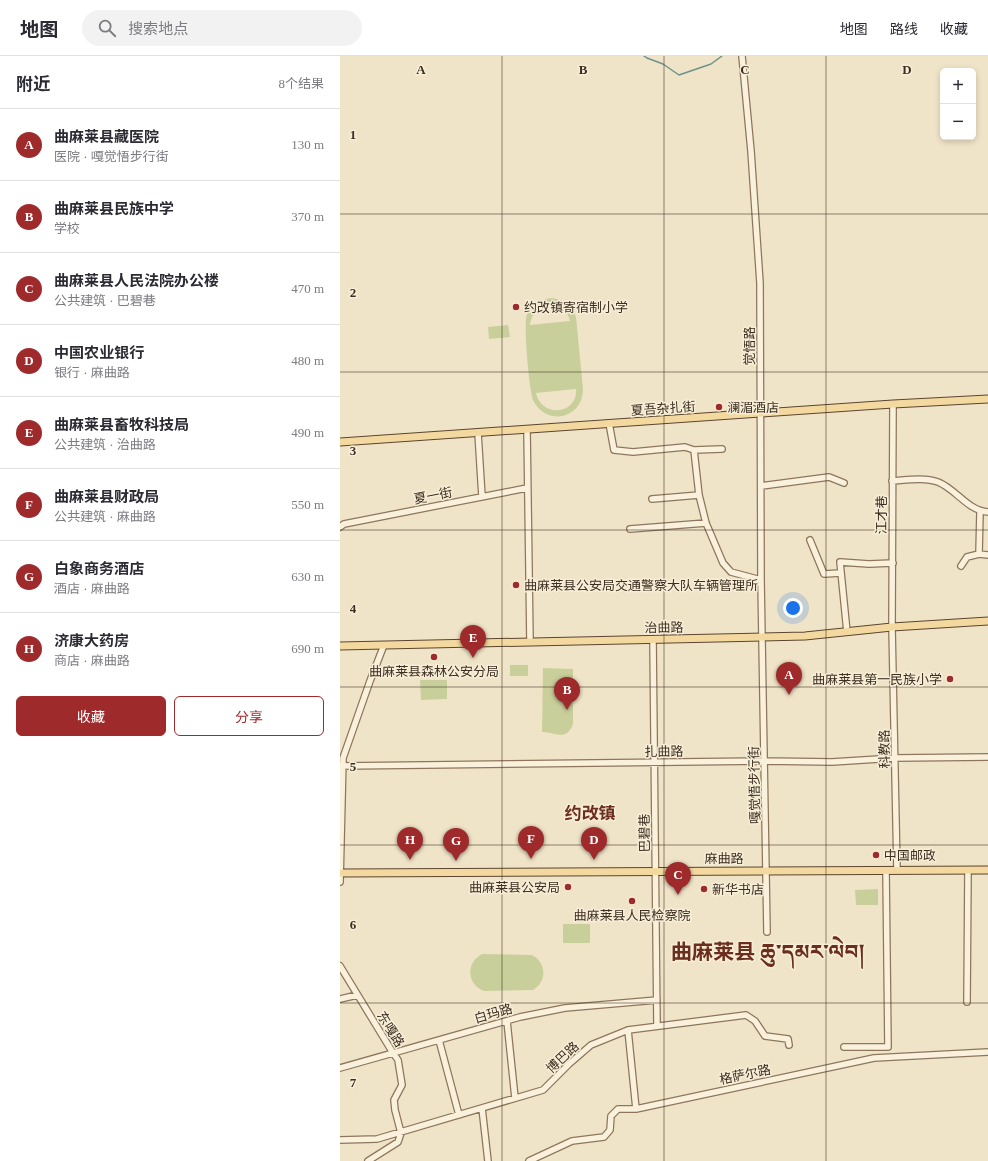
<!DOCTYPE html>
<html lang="zh">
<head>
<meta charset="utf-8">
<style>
	:root { --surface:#fff; --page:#f2f2f3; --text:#2b2b33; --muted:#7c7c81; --line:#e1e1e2; --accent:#9e2a2b }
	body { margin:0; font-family:"Times New Roman","Noto Sans SC","Noto Serif Tibetan",serif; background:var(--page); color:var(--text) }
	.controls { position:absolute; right:12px; top:12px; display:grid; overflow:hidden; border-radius:6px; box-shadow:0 2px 6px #0003 }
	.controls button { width:36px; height:36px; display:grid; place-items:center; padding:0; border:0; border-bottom:1px solid var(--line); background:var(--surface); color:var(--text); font:20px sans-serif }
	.you { position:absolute; left:453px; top:552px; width:14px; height:14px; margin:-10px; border:3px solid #fff; border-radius:50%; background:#1a73e8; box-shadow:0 0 0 6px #1a73e833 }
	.badge { display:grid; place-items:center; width:26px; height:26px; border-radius:50%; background:var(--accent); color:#fff; font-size:13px; font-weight:700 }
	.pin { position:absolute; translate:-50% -33px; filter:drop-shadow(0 1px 2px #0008) }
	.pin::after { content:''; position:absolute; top:21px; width:14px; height:12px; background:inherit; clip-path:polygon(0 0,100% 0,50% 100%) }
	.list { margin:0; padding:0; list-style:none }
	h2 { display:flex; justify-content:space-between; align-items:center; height:52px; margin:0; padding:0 16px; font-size:17px }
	h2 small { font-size:13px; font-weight:400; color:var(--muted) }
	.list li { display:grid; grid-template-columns:26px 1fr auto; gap:12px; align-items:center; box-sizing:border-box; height:72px; padding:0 16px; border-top:1px solid var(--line) }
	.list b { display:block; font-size:15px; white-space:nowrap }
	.list p { margin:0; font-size:13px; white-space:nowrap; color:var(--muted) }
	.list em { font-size:13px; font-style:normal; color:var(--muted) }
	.actions { display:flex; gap:8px; padding:12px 16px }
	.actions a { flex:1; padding:9px 0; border:1px solid var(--accent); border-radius:6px; text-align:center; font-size:14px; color:var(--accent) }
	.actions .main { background:var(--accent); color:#fff }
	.icon { flex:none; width:22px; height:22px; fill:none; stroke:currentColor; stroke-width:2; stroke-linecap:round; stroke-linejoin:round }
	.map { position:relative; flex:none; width:648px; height:1105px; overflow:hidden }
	header { display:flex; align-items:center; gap:24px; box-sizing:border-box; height:56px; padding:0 20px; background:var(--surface); border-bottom:1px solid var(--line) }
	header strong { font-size:19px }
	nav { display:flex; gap:22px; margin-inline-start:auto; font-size:14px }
	.search { width:280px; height:36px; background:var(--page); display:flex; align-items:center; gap:10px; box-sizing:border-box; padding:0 14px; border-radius:22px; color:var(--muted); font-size:15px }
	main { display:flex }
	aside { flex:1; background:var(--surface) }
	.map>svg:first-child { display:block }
</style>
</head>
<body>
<header>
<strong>地图</strong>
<div class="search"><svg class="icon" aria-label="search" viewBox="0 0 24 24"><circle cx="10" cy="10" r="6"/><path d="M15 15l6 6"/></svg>搜索地点</div>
<nav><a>地图</a><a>路线</a><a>收藏</a></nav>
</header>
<main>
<aside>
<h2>附近<small>8个结果</small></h2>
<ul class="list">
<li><span class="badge">A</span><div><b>曲麻莱县藏医院</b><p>医院 · 嘎觉悟步行街</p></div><em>130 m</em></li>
<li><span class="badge">B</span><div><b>曲麻莱县民族中学</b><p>学校</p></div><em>370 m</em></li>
<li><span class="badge">C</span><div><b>曲麻莱县人民法院办公楼</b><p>公共建筑 · 巴碧巷</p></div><em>470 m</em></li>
<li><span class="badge">D</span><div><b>中国农业银行</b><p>银行 · 麻曲路</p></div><em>480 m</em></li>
<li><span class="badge">E</span><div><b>曲麻莱县畜牧科技局</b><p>公共建筑 · 治曲路</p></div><em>490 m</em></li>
<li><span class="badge">F</span><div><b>曲麻莱县财政局</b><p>公共建筑 · 麻曲路</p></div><em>550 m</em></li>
<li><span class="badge">G</span><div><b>白象商务酒店</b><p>酒店 · 麻曲路</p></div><em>630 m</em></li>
<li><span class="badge">H</span><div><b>济康大药房</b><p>商店 · 麻曲路</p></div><em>690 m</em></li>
</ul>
<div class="actions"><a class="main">收藏</a><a>分享</a></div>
</aside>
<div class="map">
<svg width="648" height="1105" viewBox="0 0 648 1105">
	<rect width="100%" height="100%" fill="#f0e4c8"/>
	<!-- green -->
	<path fill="#c9cf9b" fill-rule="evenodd" d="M212 242C224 244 232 250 236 261L243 333C243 363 206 371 193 344 189 333 183 267 187 258 192 248 201 243 212 242ZM209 249C220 249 228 255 230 265L190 269C191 258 198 251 209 249ZM236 333C238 358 202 363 196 337Z
		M168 269 170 281 149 283 148 271Z
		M170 609H188V620H170Z
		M203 612 233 613V668C226 687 214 675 202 676Z
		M80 624H107V643L81 644Z
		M538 833V849H516L515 834Z
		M223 868H250V887H223Z
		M142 898 192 899C207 907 207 926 193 934L144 935C127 929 125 907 142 898Z"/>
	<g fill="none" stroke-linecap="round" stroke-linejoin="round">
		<!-- stream -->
		<path stroke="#6f938a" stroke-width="1.5" d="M304 0 307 2 323 8 339 19 371 8 382 0"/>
		<!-- minor casing -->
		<g stroke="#8d765c" stroke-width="8">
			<path id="minor" d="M402 0 411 95 420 227 421 524 427 876
				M553 348 552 571 557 814
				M269 367 274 394 293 396 345 391 354 394 359 439 366 467 383 507 391 516 421 524
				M187 374 190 586
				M138 377 142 441
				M354 394 382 393
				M552 425C567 424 584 421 598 426 616 433 628 455 648 456
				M421 430 489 421 504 427
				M312 443 359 439
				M640 456 639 498 648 499
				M0 471 4 468 187 432
				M290 473 366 467
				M470 484 484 518 501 517
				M621 510 627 501 639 498
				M507 576 500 506 529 508 553 507
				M313 583 317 970
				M0 710 424 705 492 706 555 702 648 701
				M0 826 3 702 30 625 44 589
				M0 910 53 997 58 1004 62 1029 54 1044 55 1054 61 1077 58 1086 28 1105
				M0 943 17 939
				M627 946 628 814
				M167 965 175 1042
				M288 974 296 1053
				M99 984 119 1059
				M504 991H548L546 814
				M0 1012 180 961 225 952 317 944
				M142 1052 148 1105
				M0 1084 37 1083 203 1034 229 1008 251 989 288 974 406 959 415 965 425 980 448 983 449 989
				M189 1105 232 1085 264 1081 270 1074 271 1060 278 1053H296L534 1002 648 996"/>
		</g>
		<!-- major casing -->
		<g stroke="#5b4430" stroke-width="9">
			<path id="major" d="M0 386 553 348 648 343
				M0 590 465 580 552 571 648 565
				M0 817 648 814"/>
		</g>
		<!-- minor -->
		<use href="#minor" stroke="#faf1dc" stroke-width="5.5"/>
		<!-- major -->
		<use href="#major" stroke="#f3d9a0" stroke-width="7"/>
	</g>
	<!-- grid -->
	<path fill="none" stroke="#3d2e20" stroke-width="1" stroke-opacity="0.55" d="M162 0V1105M324 0V1105M486 0V1105M0 158H648M0 316H648M0 474H648M0 631H648M0 789H648M0 947H648"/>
	<!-- markers -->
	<g fill="#9e2a2b" stroke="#f7eed8" stroke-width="1.5">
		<circle cx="176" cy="251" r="4"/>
		<circle cx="379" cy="351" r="4"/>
		<circle cx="176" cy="529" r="4"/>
		<circle cx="94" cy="601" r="4"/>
		<circle cx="610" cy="623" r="4"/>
		<circle cx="536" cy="799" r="4"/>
		<circle cx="228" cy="831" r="4"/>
		<circle cx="364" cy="833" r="4"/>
		<circle cx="292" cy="845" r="4"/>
	</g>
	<g text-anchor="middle" stroke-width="3" stroke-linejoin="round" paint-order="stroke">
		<!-- poi labels -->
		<g font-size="13" fill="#3d2e20" stroke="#f7eed8" text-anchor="start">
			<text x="184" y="256">约改镇寄宿制小学</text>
			<text x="387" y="356">澜湄酒店</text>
			<text x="184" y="534">曲麻莱县公安局交通警察大队车辆管理所</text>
			<text x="94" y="620" text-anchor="middle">曲麻莱县森林公安分局</text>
			<text x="602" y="628" text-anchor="end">曲麻莱县第一民族小学</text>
			<text x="544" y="804">中国邮政</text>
			<text x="220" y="836" text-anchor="end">曲麻莱县公安局</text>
			<text x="372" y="838">新华书店</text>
			<text x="292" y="864" text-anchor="middle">曲麻莱县人民检察院</text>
		</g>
		<!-- street labels -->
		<g font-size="13" fill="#3d2e20" stroke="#f7eed8">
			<text transform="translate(409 290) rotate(-90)" y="5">觉悟路</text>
			<text transform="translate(323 352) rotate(-4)" y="5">夏吾杂扎街</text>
			<text transform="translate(93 439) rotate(-11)" y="5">夏一街</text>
			<text transform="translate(541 459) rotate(-90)" y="5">江才巷</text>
			<text transform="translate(324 571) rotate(-1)" y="5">治曲路</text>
			<text transform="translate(544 693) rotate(-91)" y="5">科教路</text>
			<text transform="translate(324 695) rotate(-1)" y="5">扎曲路</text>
			<text transform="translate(414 729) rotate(-91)" y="5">嘎觉悟步行街</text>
			<text transform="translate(304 777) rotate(-91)" y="5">巴碧巷</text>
			<text x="384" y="807">麻曲路</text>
			<text transform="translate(153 957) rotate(-16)" y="5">白玛路</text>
			<text transform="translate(51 973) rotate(58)" y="5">东嘎路</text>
			<text transform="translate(222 1001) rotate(-43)" y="5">博巴路</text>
			<text transform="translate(405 1018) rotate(-12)" y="5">格萨尔路</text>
		</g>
		<!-- district labels -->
		<g font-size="17" font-weight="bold" fill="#6b2e1e" stroke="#f7eed8">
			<text x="250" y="763">约改镇</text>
		</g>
		<!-- town labels -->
		<g font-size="21" font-weight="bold" fill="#6b2e1e" stroke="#f7eed8">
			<text x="428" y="903">曲麻莱县 ཆུ་དམར་ལེབ།</text>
		</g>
	</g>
	<g font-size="13" text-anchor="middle" font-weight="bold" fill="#3d2e20" stroke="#f7eed8" stroke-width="3" stroke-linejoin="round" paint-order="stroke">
		<text x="81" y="18">A</text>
		<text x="243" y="18">B</text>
		<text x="405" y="18">C</text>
		<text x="567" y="18">D</text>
		<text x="13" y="83">1</text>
		<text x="13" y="241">2</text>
		<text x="13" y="399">3</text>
		<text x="13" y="557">4</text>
		<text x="13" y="715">5</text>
		<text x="13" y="873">6</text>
		<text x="13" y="1031">7</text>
	</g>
</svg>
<div class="controls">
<button>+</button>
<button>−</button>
</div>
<div class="you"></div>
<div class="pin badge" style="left:449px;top:639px">A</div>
<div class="pin badge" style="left:227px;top:654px">B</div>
<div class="pin badge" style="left:338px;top:839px">C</div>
<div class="pin badge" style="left:254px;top:804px">D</div>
<div class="pin badge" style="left:133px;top:602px">E</div>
<div class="pin badge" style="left:191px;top:803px">F</div>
<div class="pin badge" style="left:116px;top:805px">G</div>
<div class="pin badge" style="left:70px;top:804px">H</div>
</div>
</main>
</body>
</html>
